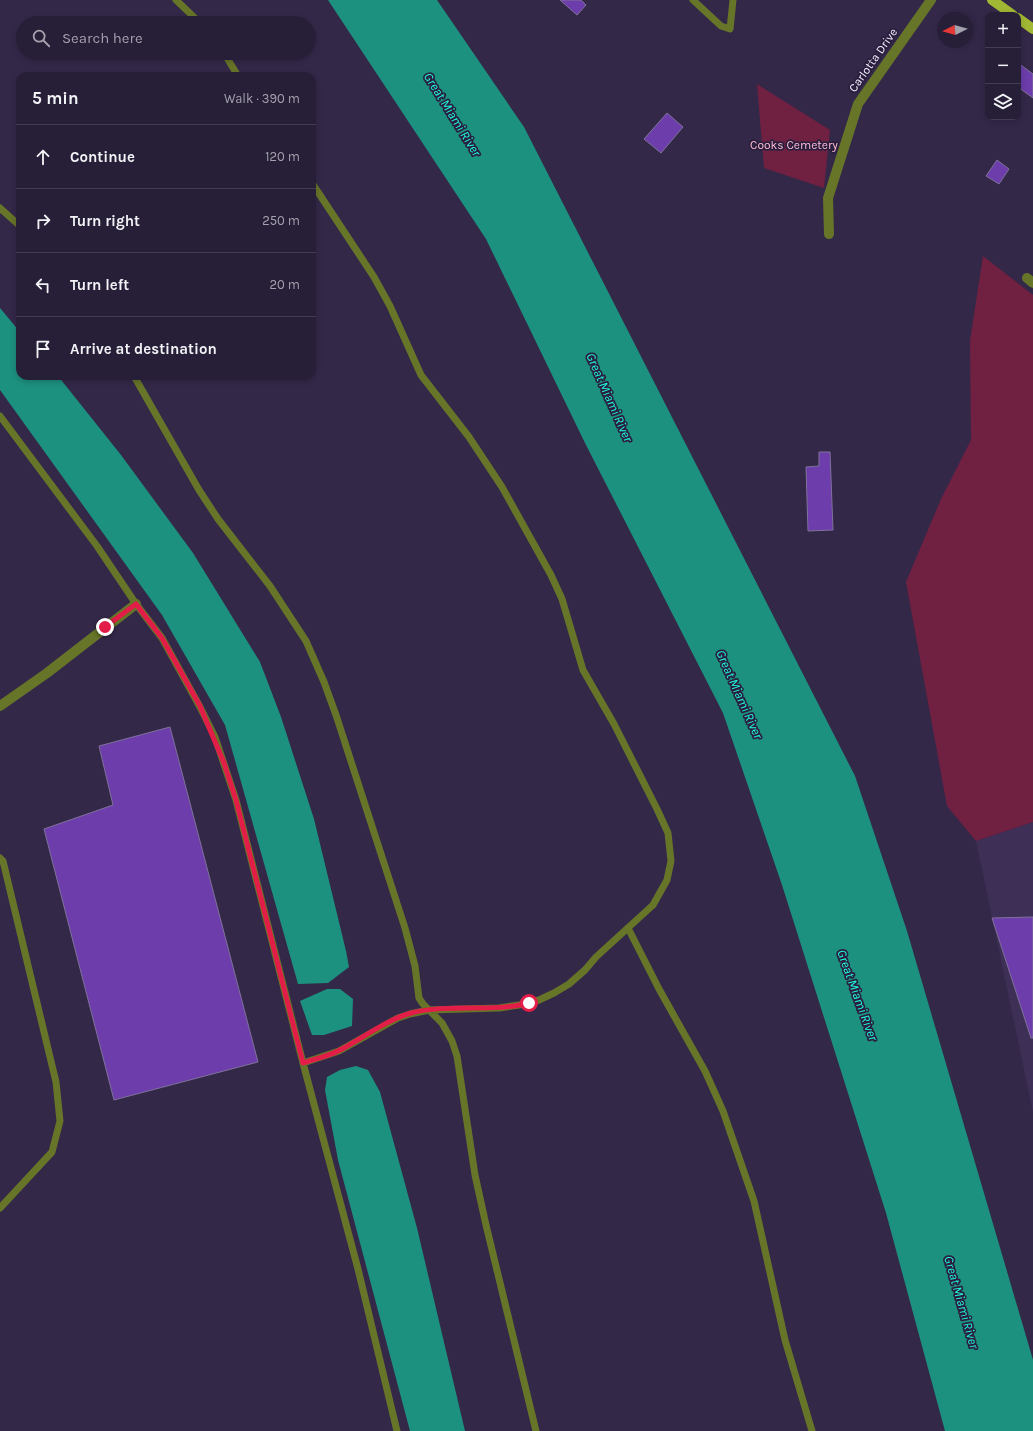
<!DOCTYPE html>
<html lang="en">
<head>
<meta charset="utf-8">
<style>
	:root { --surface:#271e37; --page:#2f273f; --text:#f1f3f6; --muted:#a4a2ad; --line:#433c52 }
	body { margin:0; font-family:Karla,sans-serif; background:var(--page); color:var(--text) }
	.controls { position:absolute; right:12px; top:12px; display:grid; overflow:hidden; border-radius:8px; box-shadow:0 2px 6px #0003 }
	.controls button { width:36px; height:36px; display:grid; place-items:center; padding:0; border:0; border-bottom:1px solid var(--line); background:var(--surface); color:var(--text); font:20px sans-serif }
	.compass { position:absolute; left:937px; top:12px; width:36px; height:36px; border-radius:50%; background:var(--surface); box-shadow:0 2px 6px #0003; rotate:265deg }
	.stop { position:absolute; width:12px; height:12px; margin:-9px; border:3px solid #e11d48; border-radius:50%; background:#fff }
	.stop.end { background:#e11d48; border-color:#fff; box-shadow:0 1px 4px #0008 }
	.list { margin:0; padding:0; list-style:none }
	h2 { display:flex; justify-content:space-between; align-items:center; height:52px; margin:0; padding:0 16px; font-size:17px }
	h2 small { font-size:13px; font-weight:400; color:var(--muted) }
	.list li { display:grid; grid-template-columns:26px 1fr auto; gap:12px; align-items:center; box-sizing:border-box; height:64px; padding:0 16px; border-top:1px solid var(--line) }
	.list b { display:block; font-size:15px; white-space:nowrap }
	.list em { font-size:13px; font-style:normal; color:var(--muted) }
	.icon { flex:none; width:22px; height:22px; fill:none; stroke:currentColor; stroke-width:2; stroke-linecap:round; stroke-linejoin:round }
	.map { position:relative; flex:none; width:1033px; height:1431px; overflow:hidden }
	.search { position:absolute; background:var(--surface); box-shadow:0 2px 6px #0003; left:16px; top:16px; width:300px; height:44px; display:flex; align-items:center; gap:10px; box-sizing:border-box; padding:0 14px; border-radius:22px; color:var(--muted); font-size:15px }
	.panel { position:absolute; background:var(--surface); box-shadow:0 2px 6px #0003; left:16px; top:72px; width:300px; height:308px; border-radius:12px }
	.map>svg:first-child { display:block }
</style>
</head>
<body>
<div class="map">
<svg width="1033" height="1431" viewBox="0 0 1033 1431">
	<rect width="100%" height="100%" fill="#342849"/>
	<!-- built -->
	<path fill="#3e2f57" d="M1033 822V1112L976 841Z"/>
	<!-- green -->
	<path fill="#702041" d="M757 84 830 130 824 188 764 168Z
		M983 256 1033 295V822L976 841 947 806 906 582 941 499 971 440 970 341Z"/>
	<!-- water -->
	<path fill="#1d917f" d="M328 0H437L524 127 855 776 907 931 1033 1360V1431H945L886 1213 782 885 723 713 585 443 486 239Z
		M0 308 20 332V376H58L121 455 193 553 260 662 281 717 314 819 346 951 349 967 328 983 298 984 225 725 162 615 0 390Z
		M327 989H340L353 999 352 1026 324 1035H312L300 1001Z
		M356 1066 368 1070 380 1092 417 1228 465 1431H410L338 1160 325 1090 327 1077 340 1070Z"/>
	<!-- building -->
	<path fill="#6c3dab" stroke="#7f729a" d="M560 0H581L586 5 577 15Z
		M1018 63 1033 74V98L1018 87Z
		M667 113 683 127 661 153 644 139Z
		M997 160 1009 169 999 184 986 176Z
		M819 452H830L833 530 808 531 806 467 819 466Z
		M170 727 258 1062 114 1100 44 829 113 805 99 746Z
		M1033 917V1038H1031L992 918Z"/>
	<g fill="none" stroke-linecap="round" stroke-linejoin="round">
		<!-- lane -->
		<path stroke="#677529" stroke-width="7" d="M176 0 200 23
			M693 0 721 26 730 29 733 0
			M224 53 238 76
			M312 183 374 277 390 306 421 375 469 437 502 487 551 575 562 599 583 670 614 724 657 809 668 833 671 861 667 880 653 905 596 957 585 970 569 984 554 993 539 1000 519 1005 499 1008 429 1010 410 1014 398 1018 339 1051 303 1063 358 1269 397 1431
			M0 208 20 226
			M134 376 199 490 218 519 270 586 306 641 324 682 336 715 405 928 415 966 419 998 423 1004 442 1023 452 1041 457 1056 475 1175 486 1225 536 1431
			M0 416 97 546 136 604 162 638 200 707 215 737 236 800 303 1063
			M0 858 3 861 56 1082 60 1121 52 1152 0 1208
			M628 928 659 989 705 1071 723 1111 754 1201 785 1340 812 1431"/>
		<!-- street -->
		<path stroke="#677529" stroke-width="10" d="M829 234 828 198 858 104 931 0
			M1027 278 1033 283
			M0 706 47 673 136 604"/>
		<!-- primary -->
		<path stroke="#a0b833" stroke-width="10" d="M992 0 1013 15
			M1018 18 1033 29"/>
	</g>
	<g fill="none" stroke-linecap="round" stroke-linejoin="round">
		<!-- route -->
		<path stroke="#e11d48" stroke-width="5" d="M105 627 136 604 162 638 200 706 224 763 236 800 303 1063C315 1059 329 1056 340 1050 363 1038 386 1020 411 1013 450 1003 490 1013 529 1003"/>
	</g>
	<g text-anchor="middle" stroke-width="3.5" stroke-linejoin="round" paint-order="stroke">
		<!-- street labels -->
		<g font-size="12" fill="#f6f2ff" stroke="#2a1e3e">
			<text transform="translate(873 60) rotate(-55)" y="4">Carlotta Drive</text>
		</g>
		<!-- park labels -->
		<g font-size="12" fill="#ffbdd1" stroke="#2a1e3e">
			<text x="794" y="149">Cooks Cemetery</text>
		</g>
		<!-- water labels -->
		<g font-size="13" font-style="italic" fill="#1efbdd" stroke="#2a1e3e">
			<text transform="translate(453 114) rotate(58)" y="5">Great Miami River</text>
			<text transform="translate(610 397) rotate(66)" y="5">Great Miami River</text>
			<text transform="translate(740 694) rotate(66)" y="5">Great Miami River</text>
			<text transform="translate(858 995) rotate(70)" y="5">Great Miami River</text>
			<text transform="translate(962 1302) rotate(74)" y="5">Great Miami River</text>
		</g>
	</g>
</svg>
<div class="controls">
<button>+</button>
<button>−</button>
<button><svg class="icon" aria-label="layers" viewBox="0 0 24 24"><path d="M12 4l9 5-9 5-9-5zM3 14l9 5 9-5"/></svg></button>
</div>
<svg class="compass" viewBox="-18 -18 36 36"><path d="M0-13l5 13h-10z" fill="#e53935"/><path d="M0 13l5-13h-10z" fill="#a4a2ad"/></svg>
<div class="stop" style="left:529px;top:1003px"></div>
<div class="stop end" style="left:105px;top:627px"></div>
<div class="search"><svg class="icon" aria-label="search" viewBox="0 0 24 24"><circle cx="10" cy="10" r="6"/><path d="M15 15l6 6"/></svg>Search here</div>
<section class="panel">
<h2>5 min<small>Walk · 390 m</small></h2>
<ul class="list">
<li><svg class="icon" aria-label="ahead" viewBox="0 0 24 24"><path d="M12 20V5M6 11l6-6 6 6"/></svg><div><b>Continue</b></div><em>120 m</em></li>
<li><svg class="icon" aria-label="right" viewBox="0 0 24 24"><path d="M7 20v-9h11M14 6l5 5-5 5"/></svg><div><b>Turn right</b></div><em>250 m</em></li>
<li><svg class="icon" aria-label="left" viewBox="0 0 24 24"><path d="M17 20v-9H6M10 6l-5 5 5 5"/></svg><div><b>Turn left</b></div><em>20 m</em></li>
<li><svg class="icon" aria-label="arrive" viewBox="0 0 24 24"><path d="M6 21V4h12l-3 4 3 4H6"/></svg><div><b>Arrive at destination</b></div></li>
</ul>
</section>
</div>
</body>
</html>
